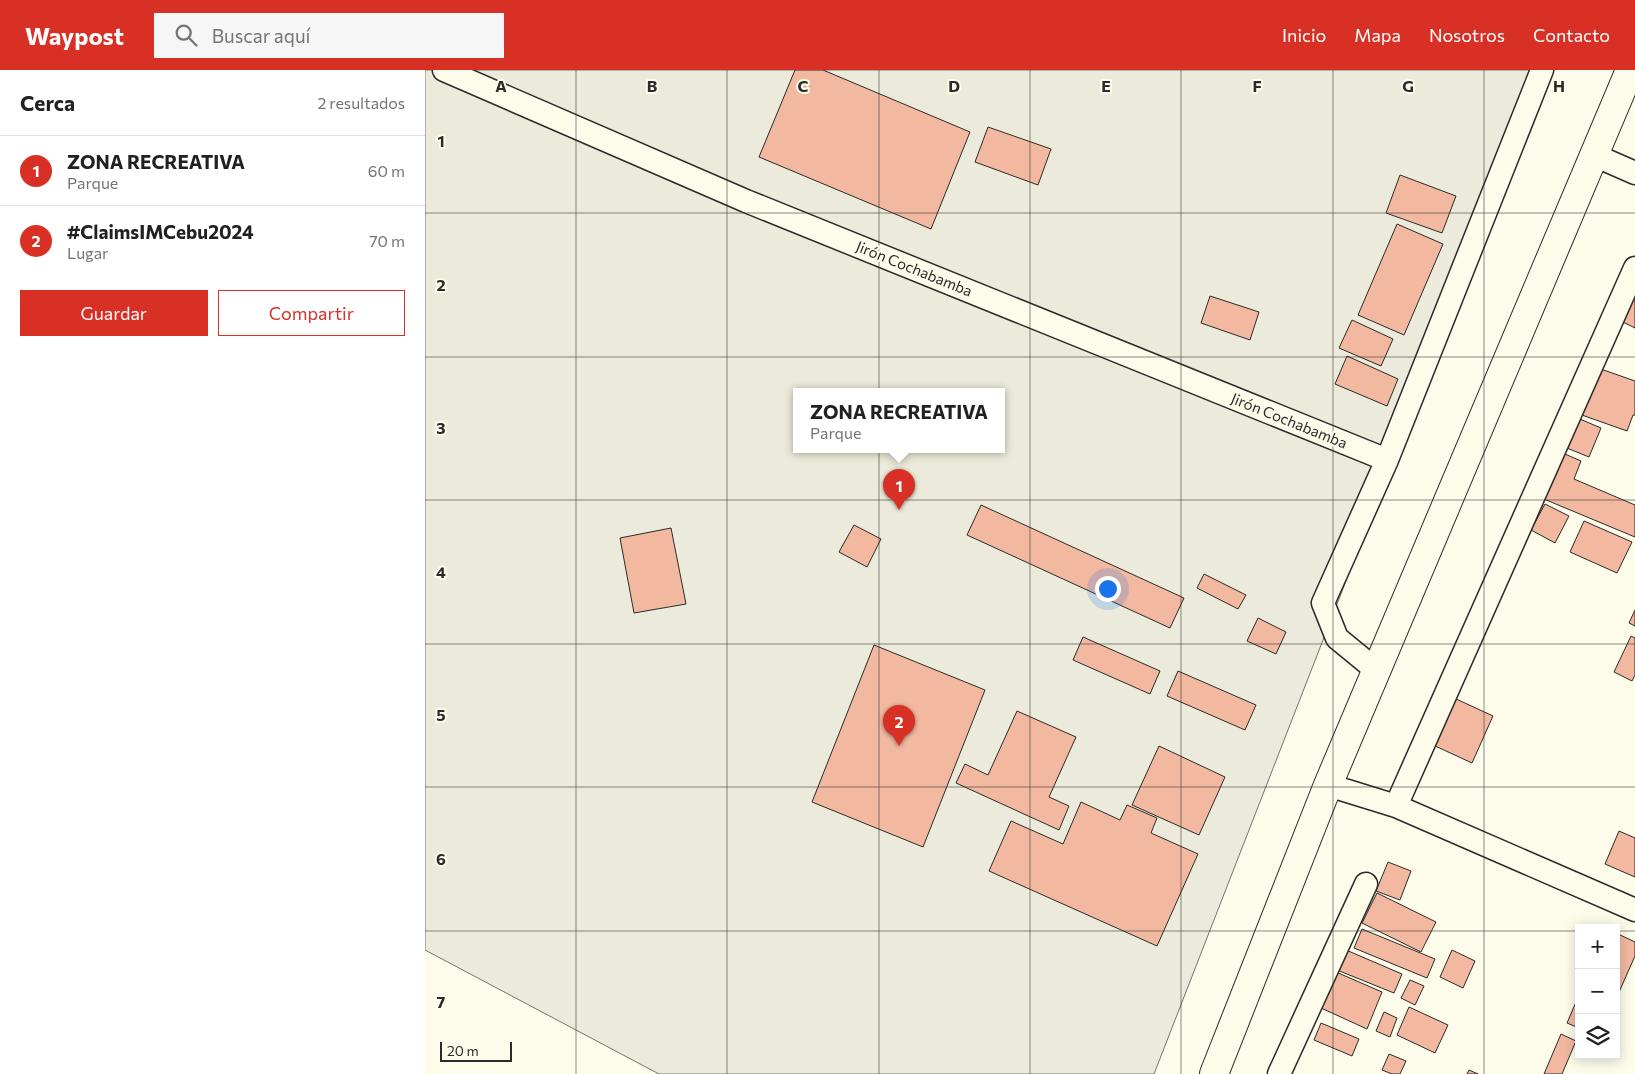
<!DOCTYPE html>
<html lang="es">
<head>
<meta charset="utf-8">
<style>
	:root { --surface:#fff; --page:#f6f6f6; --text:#202124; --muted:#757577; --line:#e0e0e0; --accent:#d93025 }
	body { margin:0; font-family:Commissioner,sans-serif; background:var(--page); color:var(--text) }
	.controls { position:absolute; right:15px; bottom:15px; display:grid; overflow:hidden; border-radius:0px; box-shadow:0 2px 12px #0003 }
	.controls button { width:45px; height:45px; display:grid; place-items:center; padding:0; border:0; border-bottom:1px solid var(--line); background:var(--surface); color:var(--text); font:25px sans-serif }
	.scale { position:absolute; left:15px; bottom:12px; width:72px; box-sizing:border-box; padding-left:5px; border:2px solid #2b2b2b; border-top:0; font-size:14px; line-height:18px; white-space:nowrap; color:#2b2b2b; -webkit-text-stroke:4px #fdfbea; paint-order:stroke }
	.you { position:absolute; left:682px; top:518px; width:18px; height:18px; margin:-12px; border:4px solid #fff; border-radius:50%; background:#1a73e8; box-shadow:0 0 0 8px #1a73e833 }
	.badge { display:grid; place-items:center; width:32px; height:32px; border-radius:50%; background:var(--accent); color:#fff; font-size:16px; font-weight:700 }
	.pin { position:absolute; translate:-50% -41px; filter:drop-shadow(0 1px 2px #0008) }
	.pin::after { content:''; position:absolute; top:26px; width:18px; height:15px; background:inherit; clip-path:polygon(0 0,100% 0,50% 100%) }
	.popup { position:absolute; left:368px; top:318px; width:212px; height:65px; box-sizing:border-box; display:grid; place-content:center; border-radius:0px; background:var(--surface); filter:drop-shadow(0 1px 4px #0005); font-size:16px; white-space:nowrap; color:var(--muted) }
	.popup b { font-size:19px; color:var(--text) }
	.popup::after { content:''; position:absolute; left:50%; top:100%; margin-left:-10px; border:10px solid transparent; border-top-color:var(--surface) }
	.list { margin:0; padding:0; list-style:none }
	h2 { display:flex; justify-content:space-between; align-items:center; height:65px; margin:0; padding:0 20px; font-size:21px }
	h2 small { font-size:16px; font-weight:400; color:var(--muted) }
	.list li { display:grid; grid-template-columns:32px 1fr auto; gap:15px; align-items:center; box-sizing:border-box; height:70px; padding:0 20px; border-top:1px solid var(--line) }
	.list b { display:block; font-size:19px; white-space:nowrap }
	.list p { margin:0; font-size:16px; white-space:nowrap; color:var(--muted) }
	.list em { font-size:16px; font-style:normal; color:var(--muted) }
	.actions { display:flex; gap:10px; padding:15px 20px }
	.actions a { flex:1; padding:11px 0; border:1px solid var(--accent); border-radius:0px; text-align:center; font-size:18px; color:var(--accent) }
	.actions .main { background:var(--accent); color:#fff }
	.icon { flex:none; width:28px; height:28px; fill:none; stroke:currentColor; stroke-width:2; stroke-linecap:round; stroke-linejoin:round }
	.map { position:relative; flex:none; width:1210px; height:1004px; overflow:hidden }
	header { display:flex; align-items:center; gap:30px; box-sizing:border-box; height:70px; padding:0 25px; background:var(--accent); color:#fff }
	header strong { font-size:24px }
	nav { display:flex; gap:28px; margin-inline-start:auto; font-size:18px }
	.search { width:350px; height:45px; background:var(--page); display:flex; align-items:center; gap:12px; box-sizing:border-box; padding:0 18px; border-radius:0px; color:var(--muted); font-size:19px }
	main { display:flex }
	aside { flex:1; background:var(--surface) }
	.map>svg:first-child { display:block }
</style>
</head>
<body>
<header>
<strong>Waypost</strong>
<div class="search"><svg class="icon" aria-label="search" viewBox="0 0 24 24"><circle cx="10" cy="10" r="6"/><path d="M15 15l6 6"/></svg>Buscar aquí</div>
<nav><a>Inicio</a><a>Mapa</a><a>Nosotros</a><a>Contacto</a></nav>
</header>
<main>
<aside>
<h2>Cerca<small>2 resultados</small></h2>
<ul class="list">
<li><span class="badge">1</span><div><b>ZONA RECREATIVA</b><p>Parque</p></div><em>60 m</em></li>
<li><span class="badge">2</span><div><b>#ClaimsIMCebu2024</b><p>Lugar</p></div><em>70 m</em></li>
</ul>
<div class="actions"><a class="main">Guardar</a><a>Compartir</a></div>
</aside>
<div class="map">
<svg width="1210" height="1004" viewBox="0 0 1210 1004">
	<rect width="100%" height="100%" fill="#fdfbea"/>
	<!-- green -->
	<path fill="#ecebdb" stroke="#74746e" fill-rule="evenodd" d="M0 0H1120L729 1004H234L0 880ZM372 321H576V379H372Z"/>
	<!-- building -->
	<path fill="#f2b8a0" stroke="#2b2b2b" d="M370 0H398L545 62 506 159 334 87Z
		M563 57 626 79 613 115 550 92Z
		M975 105 1031 126 1017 163 961 143Z
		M972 154 1018 174 979 265 933 245Z
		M1204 225 1210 228V258L1192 249Z
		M785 226 834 242 825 270 776 253Z
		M927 250 968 269 956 296 914 278Z
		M922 286 973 309 962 336 910 314Z
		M1170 297 1210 311V345H1208L1202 361 1154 344Z
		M1150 347 1176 358 1164 387 1137 376Z
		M1133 381 1156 391 1149 409 1210 435V467L1114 427Z
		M1120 434 1144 446 1130 473 1106 460Z
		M556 435 759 528 745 558 542 465Z
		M1159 451 1207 472 1192 503 1145 482Z
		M429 455 456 469 442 497 414 482Z
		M246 458 261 534 209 543 195 468Z
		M779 504 821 525 813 539 772 518Z
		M1210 540V556L1204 553Z
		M833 548 861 562 851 584 822 571Z
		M1206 566 1210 568V605L1207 611 1189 602Z
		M658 567 735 601 725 624 648 590Z
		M449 575 560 620 498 777 387 732Z
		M753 601 831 635 820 660 742 626Z
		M1029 628 1068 646 1047 693 1008 675Z
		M592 641 651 667 624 727 644 736 634 760 531 713 540 694 563 705Z
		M734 676 800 707 774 765 707 735Z
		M656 732 695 750 702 735 732 748 726 763 773 784 732 876 564 801 586 751 638 774Z
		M1194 761 1210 768V807L1180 794Z
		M963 792 986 801 975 830 951 821Z
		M952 823 1011 852 996 882 937 853Z
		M937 859 1010 889 1002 908 929 878Z
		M1191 863 1210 872V886L1191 929Z
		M921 880 977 904 969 923 912 900Z
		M1027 880 1050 891 1038 918 1015 907Z
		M911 902 957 922 942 959 896 938Z
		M985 910 999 916 990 935 976 928Z
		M1154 925V958L1142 953Z
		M984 937 1023 955 1010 983 972 965Z
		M959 942 972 948 965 967 951 961Z
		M896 953 934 969 927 986 889 970Z
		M1136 964 1151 971 1137 1004H1119Z
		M964 984 981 991 975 1004H967L957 1000Z
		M1044 1000 1053 1004H1042Z"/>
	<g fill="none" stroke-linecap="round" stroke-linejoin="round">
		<!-- minor casing -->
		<g stroke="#2b2b2b" stroke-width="25">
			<path id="minor" d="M19 0 321 131 962 390
				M1169 85 1210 103
				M951 600 912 568 898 533 962 390 1117 0
				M903 715 971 736 1210 840
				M971 736 1210 198
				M854 1004 941 814"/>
		</g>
		<!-- trunk casing -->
		<g stroke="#2b2b2b" stroke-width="30">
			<path id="trunk" d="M789 1004 903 715 1205 0"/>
		</g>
		<!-- minor -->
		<use href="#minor" stroke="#fdfbea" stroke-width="22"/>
		<!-- trunk -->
		<use href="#trunk" stroke="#fdfbea" stroke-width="28"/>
	</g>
	<!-- grid -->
	<path fill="none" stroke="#2b2b2b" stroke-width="1" stroke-opacity="0.55" d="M151 0V1004M302 0V1004M454 0V1004M605 0V1004M756 0V1004M908 0V1004M1059 0V1004M0 143H1210M0 287H1210M0 430H1210M0 574H1210M0 717H1210M0 861H1154M1191 861H1210"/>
	<g text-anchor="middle" stroke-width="4" stroke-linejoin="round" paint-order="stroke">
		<!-- street labels -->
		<g font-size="15" fill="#2b2b2b" stroke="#fdfbea">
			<text transform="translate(489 199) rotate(22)" y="5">Jirón Cochabamba</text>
			<text transform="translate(864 351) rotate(22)" y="5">Jirón Cochabamba</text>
		</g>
	</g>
	<g font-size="16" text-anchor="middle" font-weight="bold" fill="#2b2b2b" stroke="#fdfbea" stroke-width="4" stroke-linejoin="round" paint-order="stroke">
		<text x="76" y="22">A</text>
		<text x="227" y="22">B</text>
		<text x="378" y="22">C</text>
		<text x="529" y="22">D</text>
		<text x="681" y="22">E</text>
		<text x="832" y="22">F</text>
		<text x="983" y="22">G</text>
		<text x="1134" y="22">H</text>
		<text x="16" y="77">1</text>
		<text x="16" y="221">2</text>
		<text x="16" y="364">3</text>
		<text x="16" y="508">4</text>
		<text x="16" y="651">5</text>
		<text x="16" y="795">6</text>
		<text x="16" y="938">7</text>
	</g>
</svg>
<div class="controls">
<button>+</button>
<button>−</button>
<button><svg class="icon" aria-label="layers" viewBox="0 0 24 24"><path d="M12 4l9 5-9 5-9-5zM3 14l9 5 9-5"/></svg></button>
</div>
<div class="scale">20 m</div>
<div class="you"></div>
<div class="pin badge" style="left:474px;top:440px">1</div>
<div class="popup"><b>ZONA RECREATIVA</b>Parque</div>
<div class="pin badge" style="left:474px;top:676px">2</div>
</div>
</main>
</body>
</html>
